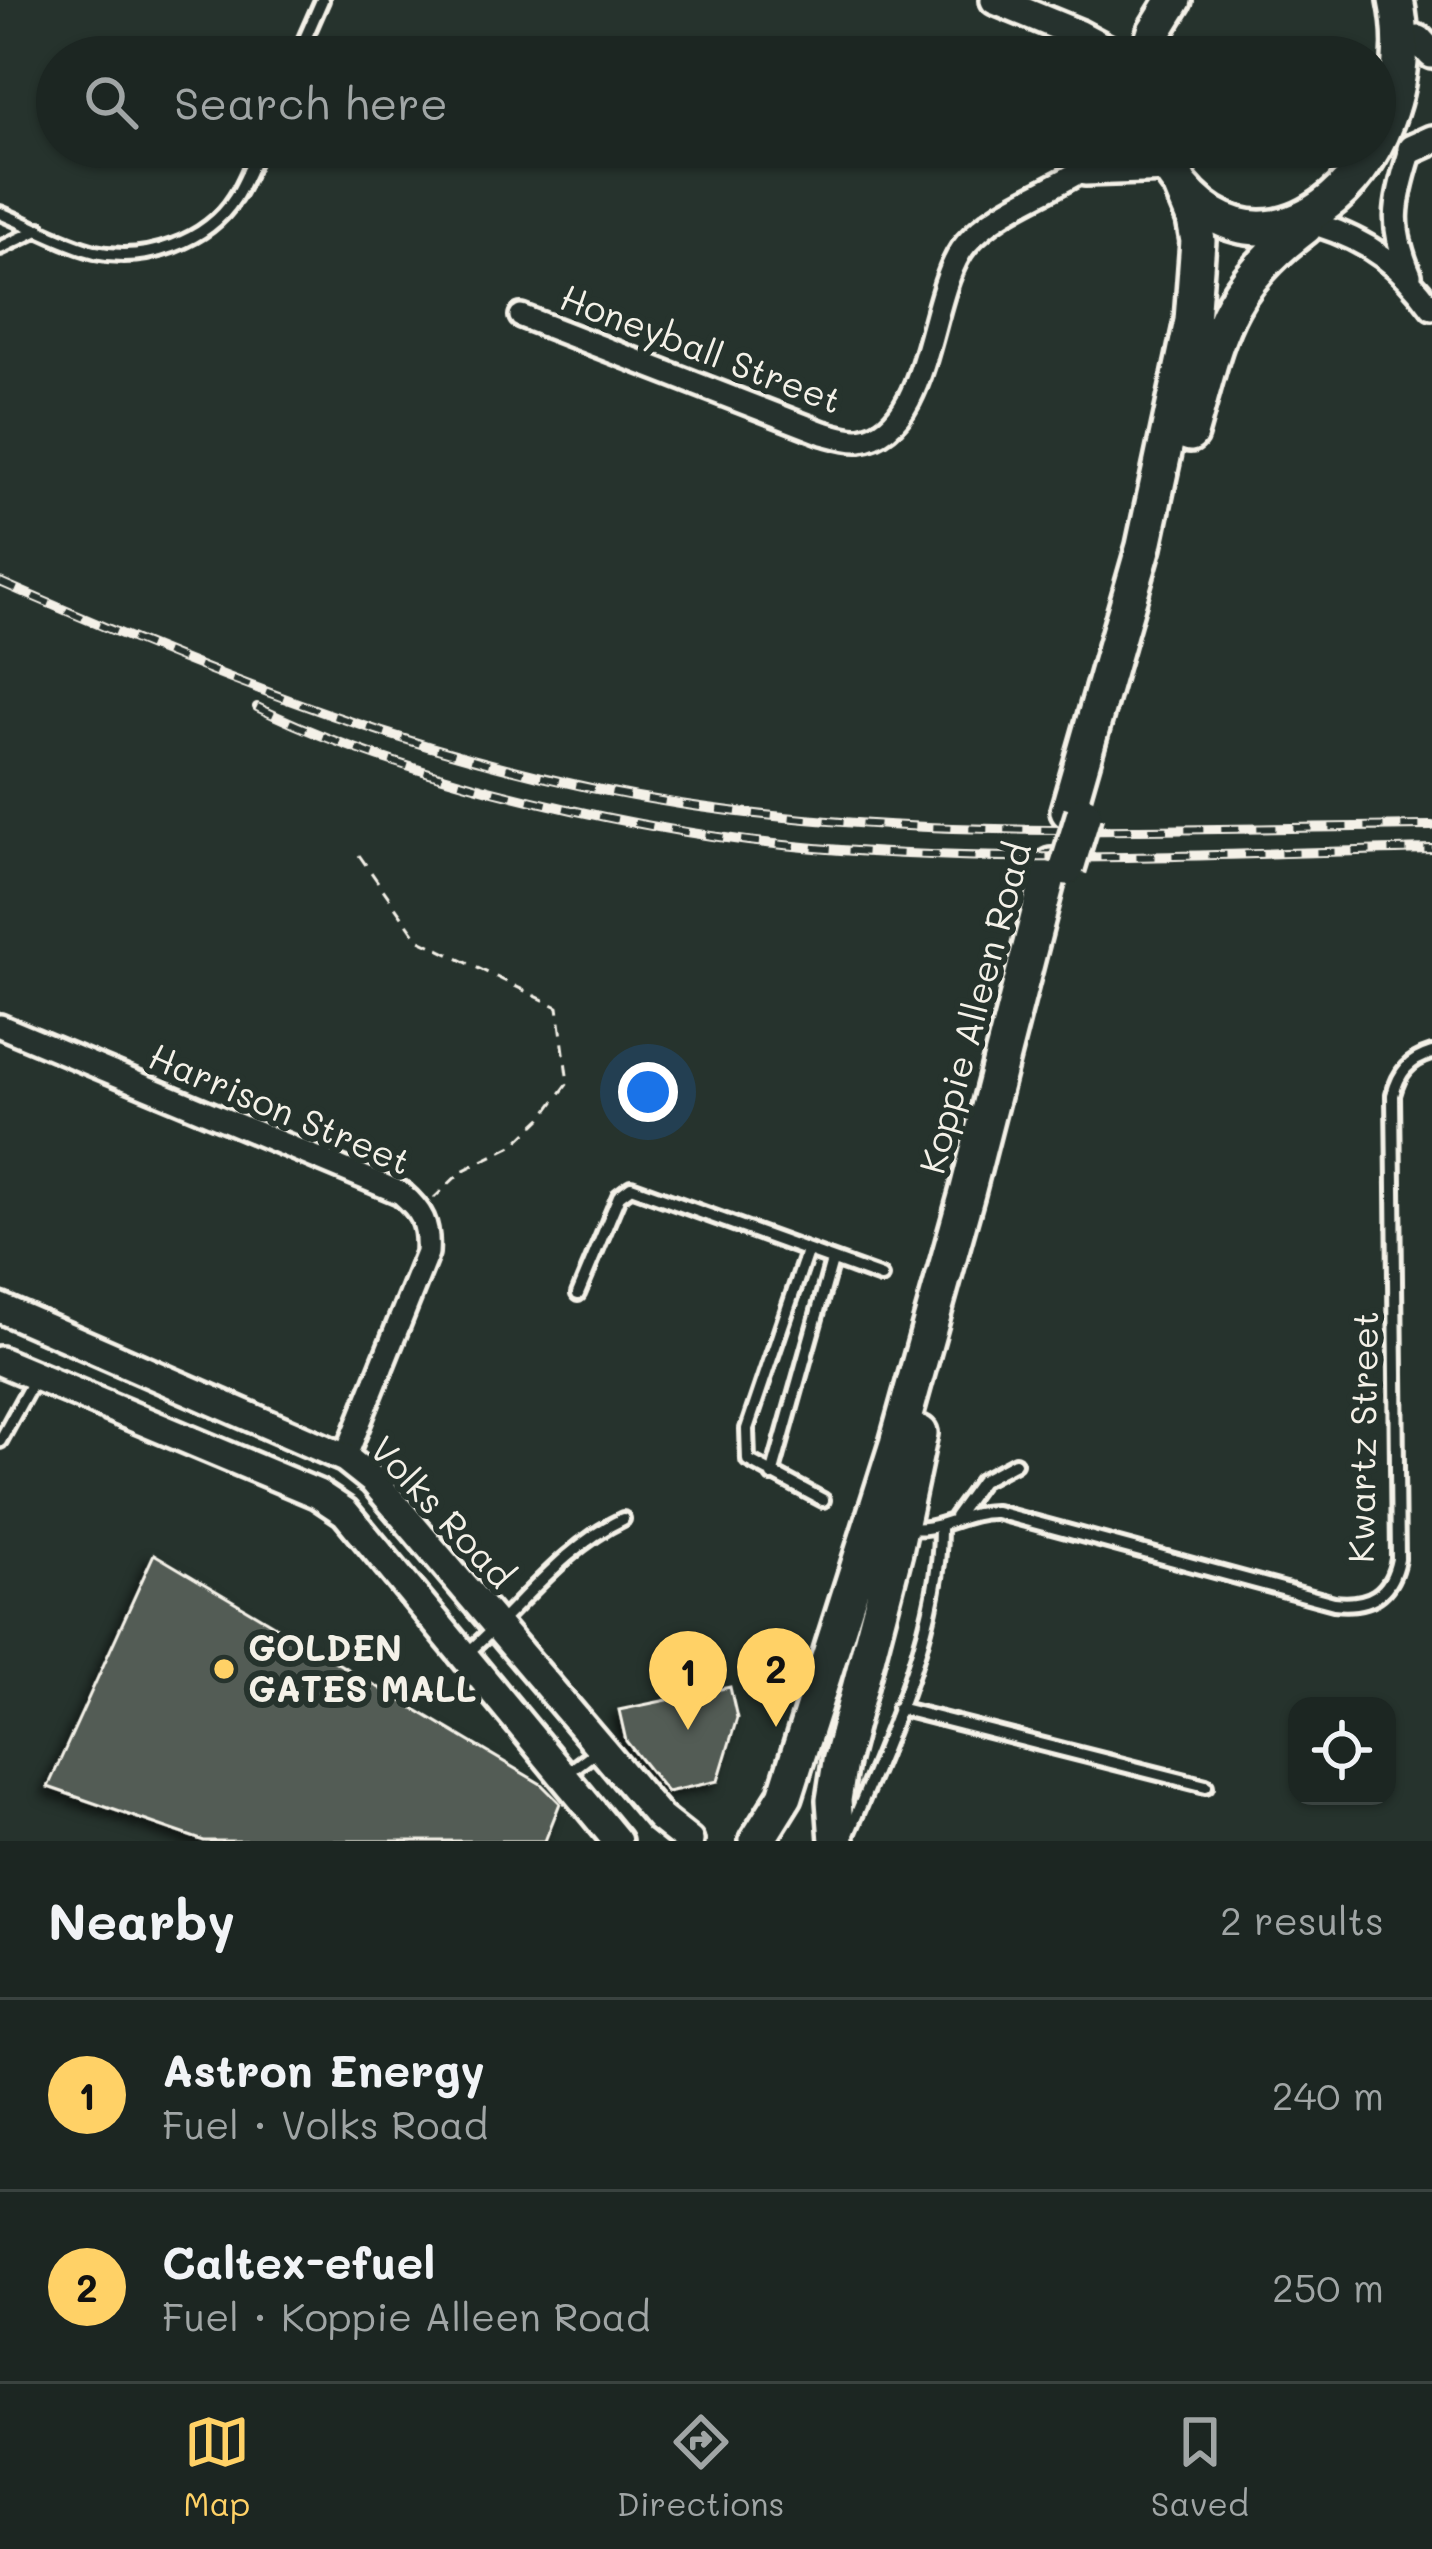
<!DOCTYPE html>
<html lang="en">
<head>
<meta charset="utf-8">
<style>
	:root { --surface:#1c2622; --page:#252e2a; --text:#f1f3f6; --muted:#a0a5a5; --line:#3a4340; --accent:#ffd166 }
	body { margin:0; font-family:Mali,sans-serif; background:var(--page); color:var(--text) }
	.controls { position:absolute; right:36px; bottom:36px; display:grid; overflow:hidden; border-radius:24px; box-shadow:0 3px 9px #0004 }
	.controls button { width:108px; height:108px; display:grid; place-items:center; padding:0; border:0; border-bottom:3px solid var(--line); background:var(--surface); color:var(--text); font:60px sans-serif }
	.you { position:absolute; left:648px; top:1092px; width:42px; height:42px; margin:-30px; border:9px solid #fff; border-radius:50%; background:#1a73e8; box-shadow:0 0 0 18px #1a73e833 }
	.badge { display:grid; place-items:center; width:78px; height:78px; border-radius:50%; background:var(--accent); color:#111; font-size:39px; font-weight:700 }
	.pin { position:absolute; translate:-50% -99px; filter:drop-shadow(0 3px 6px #0008) }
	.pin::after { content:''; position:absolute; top:63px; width:42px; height:36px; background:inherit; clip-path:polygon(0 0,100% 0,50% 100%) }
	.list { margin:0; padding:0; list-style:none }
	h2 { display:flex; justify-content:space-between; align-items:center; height:156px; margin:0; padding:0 48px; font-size:51px }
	h2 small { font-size:39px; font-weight:400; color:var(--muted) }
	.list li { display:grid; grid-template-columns:78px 1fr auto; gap:36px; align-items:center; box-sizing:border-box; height:192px; padding:0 48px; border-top:3px solid var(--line) }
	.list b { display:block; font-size:45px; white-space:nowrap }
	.list p { margin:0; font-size:39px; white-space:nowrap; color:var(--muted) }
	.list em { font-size:39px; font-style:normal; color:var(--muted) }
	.icon { flex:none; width:66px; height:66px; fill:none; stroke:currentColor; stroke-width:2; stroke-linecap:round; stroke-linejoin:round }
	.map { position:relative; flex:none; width:1432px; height:1841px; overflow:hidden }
	.search { position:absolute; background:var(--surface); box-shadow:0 3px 9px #0004; left:36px; right:36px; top:36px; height:132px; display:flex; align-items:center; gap:30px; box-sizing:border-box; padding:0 42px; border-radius:66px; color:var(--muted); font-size:45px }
	.sheet { height:540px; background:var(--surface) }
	nav { display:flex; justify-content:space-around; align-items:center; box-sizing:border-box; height:168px; border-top:3px solid var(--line); background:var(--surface); font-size:33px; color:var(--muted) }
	nav a { display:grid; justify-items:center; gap:6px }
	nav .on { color:var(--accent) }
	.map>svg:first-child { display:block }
</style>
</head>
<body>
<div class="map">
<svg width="1432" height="1841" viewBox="0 0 1432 1841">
	<defs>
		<filter id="shadow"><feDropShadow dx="-6" dy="6" stdDeviation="6" flood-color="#0009"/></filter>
	</defs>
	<rect width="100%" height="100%" fill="#26332d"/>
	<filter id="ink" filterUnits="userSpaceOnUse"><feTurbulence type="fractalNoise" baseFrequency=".00833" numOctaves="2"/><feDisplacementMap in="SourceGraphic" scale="24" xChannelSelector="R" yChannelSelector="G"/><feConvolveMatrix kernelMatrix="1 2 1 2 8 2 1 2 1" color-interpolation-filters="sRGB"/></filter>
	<g filter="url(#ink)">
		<!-- building -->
		<path fill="#525c55" stroke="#f4f1e8" stroke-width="3" filter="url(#shadow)" d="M154 1554 541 1784 560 1803 545 1841H204L48 1787Z
			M730 1687 737 1718 718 1781 667 1792 626 1741 619 1710Z"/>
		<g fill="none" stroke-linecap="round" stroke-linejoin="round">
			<!-- service casing -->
			<g stroke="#f4f1e8" stroke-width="20">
				<path id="service" d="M297 57 322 0
					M0 213C30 225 63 244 95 252 145 263 207 242 235 198 245 183 252 164 259 147
					M0 248 40 229
					M807 1252 747 1429 748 1460 823 1500
					M578 1294 619 1196 631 1187 881 1277
					M0 1441 34 1379
					M772 1475 832 1261
					M955 1517 981 1481 1015 1463
					M902 1527C937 1535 961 1511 996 1512L1334 1603C1369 1607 1391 1595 1398 1559L1393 1095C1399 1072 1409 1060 1432 1053
					M466 1654C518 1610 561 1548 623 1519
					M898 1708 1206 1786
					M566 1774 599 1749
					M849 1832C886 1744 941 1623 940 1527"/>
			</g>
			<!-- minor casing -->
			<g stroke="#f4f1e8" stroke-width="30">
				<path id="minor" d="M1409 156C1394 204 1390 228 1410 275
					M1085 174 1171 171
					M1318 225C1369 241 1401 265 1432 308
					M521 316 823 433C834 436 849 441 860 440 933 430 927 290 966 244 1005 199 1070 188 1112 147
					M0 1026 401 1193C422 1211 429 1224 427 1253L345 1458"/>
			</g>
			<!-- tertiary casing -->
			<g stroke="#f4f1e8" stroke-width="36">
				<path id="tertiary" d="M995 0 1078 34 1121 57
					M1419 40 1432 54
					M1412 149 1432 140
					M0 1308 345 1458 374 1481 660 1818 689 1841
					M0 1361 318 1494 345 1512 617 1841"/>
			</g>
			<!-- primary casing -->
			<g stroke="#f4f1e8" stroke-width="42">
				<path id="primary" d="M1147 57 1155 31 1174 0
					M1157 147C1246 329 1432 171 1396 0
					M1190 434C1218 337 1220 291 1305 227
					M1068 811 1144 546 1192 321 1198 241 1194 219 1178 180
					M757 1841 785 1796 897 1444 967 1193 1051 866
					M837 1841 834 1800 840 1762 895 1551 920 1433"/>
			</g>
			<!-- path -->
			<path stroke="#f4f1e8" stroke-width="3" stroke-dasharray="12 9" stroke-linecap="butt" d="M359 855 418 939 558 1007 568 1083 542 1118 514 1145 462 1171 434 1198"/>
			<!-- service -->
			<use href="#service" stroke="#26332d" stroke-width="10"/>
			<!-- minor -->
			<use href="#minor" stroke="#26332d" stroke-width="21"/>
			<!-- tertiary -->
			<use href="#tertiary" stroke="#26332d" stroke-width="27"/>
			<!-- primary -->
			<use href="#primary" stroke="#26332d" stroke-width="33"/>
			<!-- rail casing -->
			<g stroke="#f4f1e8" stroke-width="10">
				<path id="rail" d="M0 582C219 678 442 768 680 804 928 842 1182 828 1432 826
					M257 707C330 743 411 769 489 790 586 815 685 835 784 845 999 867 1217 854 1432 849"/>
			</g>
			<!-- rail -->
			<use href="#rail" stroke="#26332d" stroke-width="6" stroke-dasharray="18" stroke-linecap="butt"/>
			<!-- primary-bridge casing -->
			<g stroke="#f4f1e8" stroke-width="42" stroke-linecap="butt">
				<path id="primary-bridge" d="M1067 868 1084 813"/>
			</g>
			<!-- primary-bridge -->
			<use href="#primary-bridge" stroke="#26332d" stroke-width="33"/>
		</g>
	</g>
	<!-- markers -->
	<circle fill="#ffd166" stroke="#26332d" stroke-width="4.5" cx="224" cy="1669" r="12"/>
	<g text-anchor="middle" stroke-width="12" stroke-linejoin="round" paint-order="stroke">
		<!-- street labels -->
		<g font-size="36" fill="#f4f1e8" stroke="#26332d">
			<text transform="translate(701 349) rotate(21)" y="13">Honeyball Street</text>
			<text transform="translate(975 1008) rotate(-75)" y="13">Koppie Alleen Road</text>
			<text transform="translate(280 1109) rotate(23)" y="13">Harrison Street</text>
			<text transform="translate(1363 1437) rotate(-89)" y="13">Kwartz Street</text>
			<text transform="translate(442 1512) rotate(47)" y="13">Volks Road</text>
		</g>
		<!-- poi labels -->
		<g font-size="36" font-weight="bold" fill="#f4f1e8" stroke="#26332d" text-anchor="start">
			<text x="248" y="1661">GOLDEN<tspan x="248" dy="41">GATES MALL</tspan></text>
		</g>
	</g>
</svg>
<div class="controls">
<button><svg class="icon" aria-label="locate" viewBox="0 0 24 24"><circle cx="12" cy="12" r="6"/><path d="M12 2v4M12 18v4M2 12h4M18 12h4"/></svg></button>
</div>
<div class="you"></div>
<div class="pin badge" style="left:688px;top:1730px">1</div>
<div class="pin badge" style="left:776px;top:1727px">2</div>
<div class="search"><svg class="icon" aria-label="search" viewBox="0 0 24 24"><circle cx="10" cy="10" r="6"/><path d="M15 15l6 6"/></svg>Search here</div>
</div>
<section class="sheet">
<h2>Nearby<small>2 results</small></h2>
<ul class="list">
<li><span class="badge">1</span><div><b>Astron Energy</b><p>Fuel · Volks Road</p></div><em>240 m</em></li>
<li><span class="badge">2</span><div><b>Caltex-efuel</b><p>Fuel · Koppie Alleen Road</p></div><em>250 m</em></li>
</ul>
</section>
<nav>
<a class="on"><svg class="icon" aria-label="map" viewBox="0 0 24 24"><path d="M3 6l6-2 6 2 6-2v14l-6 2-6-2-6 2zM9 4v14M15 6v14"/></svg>Map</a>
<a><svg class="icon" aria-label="directions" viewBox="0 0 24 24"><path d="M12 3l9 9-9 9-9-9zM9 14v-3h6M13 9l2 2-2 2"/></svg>Directions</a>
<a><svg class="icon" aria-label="saved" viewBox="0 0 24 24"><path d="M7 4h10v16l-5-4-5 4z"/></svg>Saved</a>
</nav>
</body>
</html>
